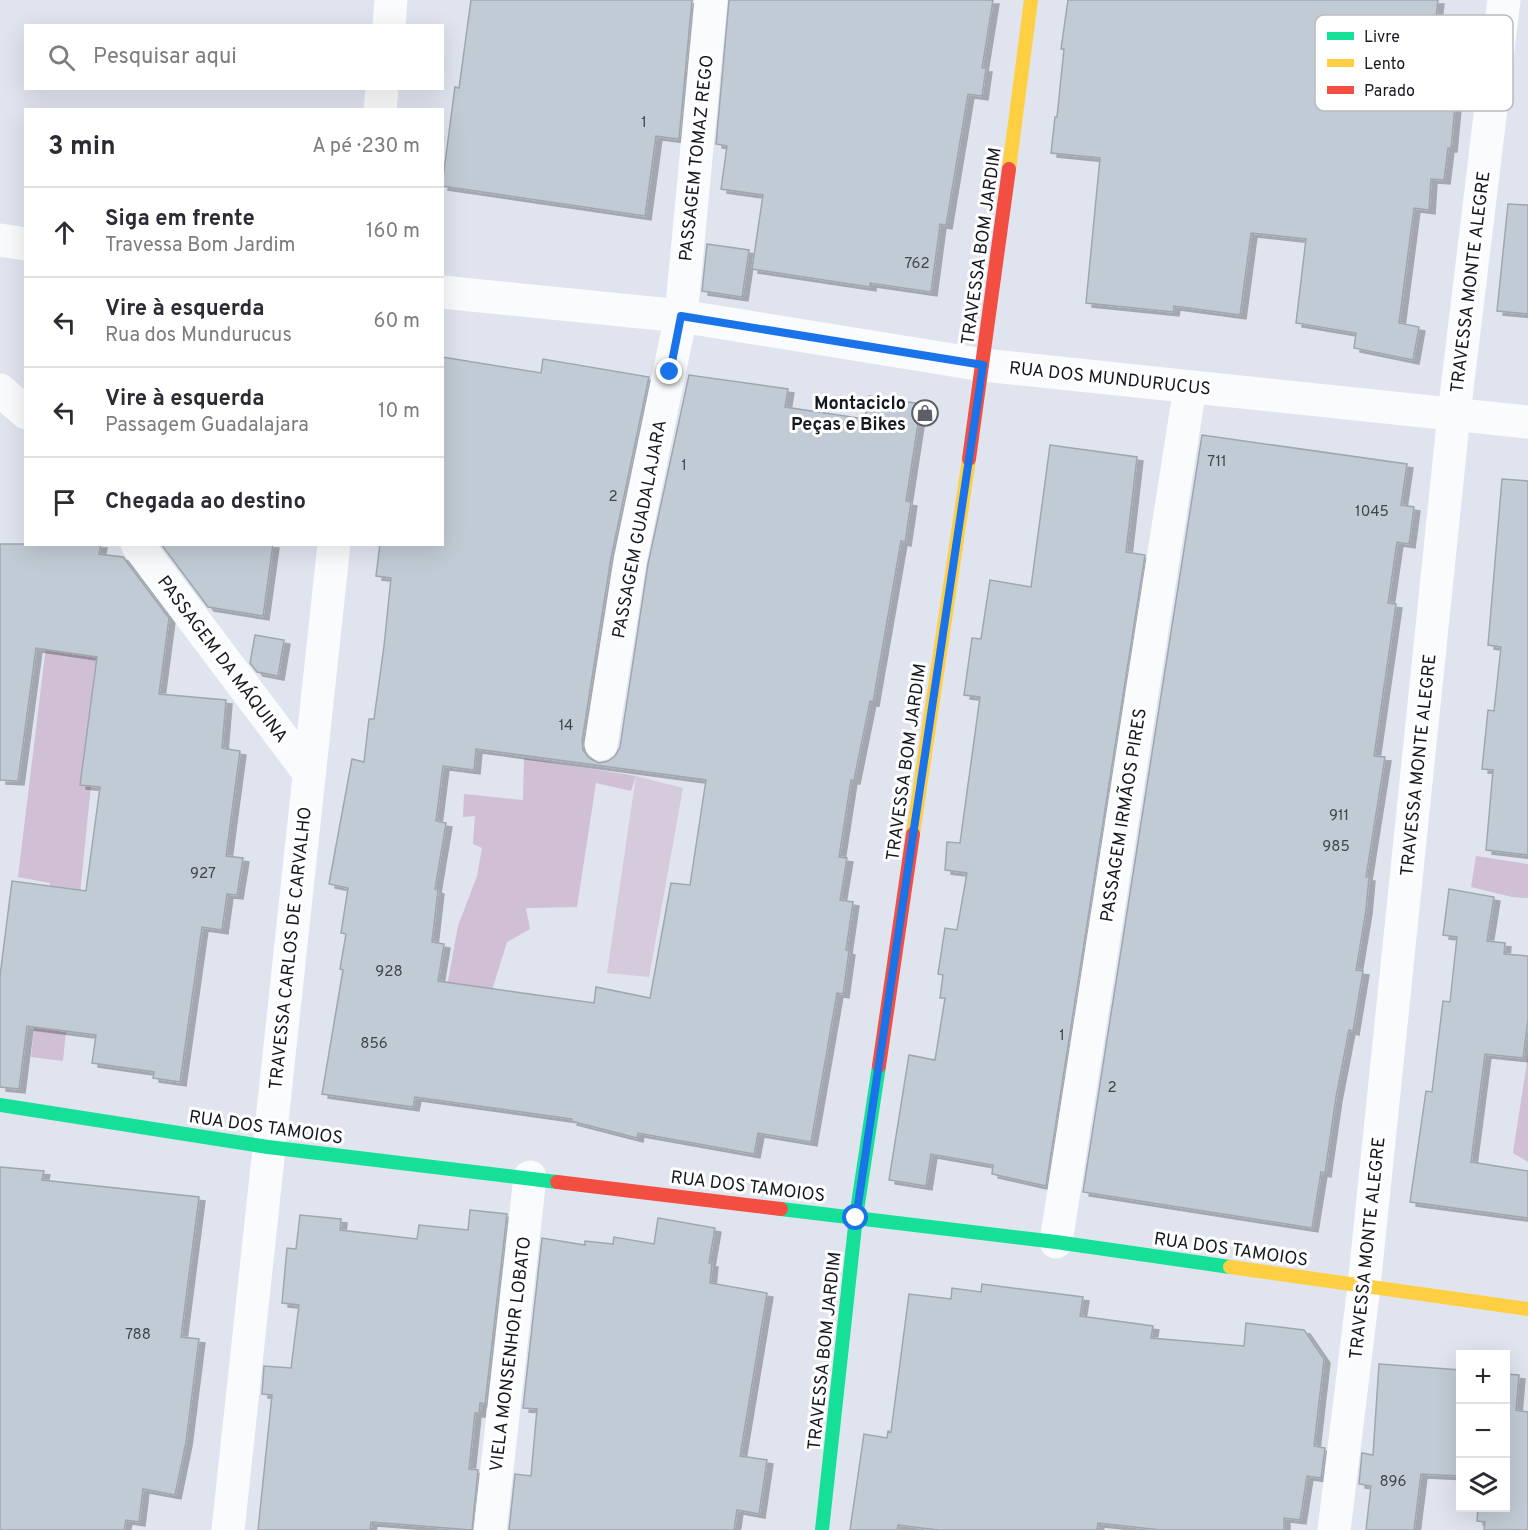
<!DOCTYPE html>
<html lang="pt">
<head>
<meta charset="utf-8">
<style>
	:root { --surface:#fff; --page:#f2f2f3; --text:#2b2b33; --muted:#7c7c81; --line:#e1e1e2 }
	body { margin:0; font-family:Overpass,sans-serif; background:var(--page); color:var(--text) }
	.controls { position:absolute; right:18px; bottom:18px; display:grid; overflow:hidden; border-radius:0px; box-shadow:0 6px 24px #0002 }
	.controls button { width:54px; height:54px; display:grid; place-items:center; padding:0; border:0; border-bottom:2px solid var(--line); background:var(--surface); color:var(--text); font:30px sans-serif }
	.stop { position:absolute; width:18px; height:18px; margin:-14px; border:4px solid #1a73e8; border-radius:50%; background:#fff }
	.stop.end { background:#1a73e8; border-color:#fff; box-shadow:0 2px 6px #0008 }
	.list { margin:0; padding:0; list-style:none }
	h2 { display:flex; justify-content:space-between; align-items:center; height:78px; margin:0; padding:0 24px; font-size:26px }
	h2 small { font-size:20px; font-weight:400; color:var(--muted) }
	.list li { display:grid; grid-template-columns:39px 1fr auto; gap:18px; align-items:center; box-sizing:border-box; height:90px; padding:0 24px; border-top:2px solid var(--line) }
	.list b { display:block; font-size:22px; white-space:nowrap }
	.list p { margin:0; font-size:20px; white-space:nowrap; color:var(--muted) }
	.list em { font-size:20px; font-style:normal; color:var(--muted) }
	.icon { flex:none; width:33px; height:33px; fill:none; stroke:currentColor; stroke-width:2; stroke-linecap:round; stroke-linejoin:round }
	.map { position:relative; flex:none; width:1528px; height:1530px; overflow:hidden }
	.search { position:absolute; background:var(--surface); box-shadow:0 6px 24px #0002; left:24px; top:24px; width:420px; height:66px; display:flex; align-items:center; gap:15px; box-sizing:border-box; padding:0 21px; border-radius:0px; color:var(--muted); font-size:22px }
	.panel { position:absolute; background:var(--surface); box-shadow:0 6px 24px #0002; left:24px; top:108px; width:420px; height:438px; border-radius:0px }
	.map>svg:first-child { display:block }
</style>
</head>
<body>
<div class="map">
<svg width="1528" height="1530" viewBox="0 0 1528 1530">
	<defs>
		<filter id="shadow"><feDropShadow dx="6" dy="4" stdDeviation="0" flood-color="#0004"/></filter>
	</defs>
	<rect width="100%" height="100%" fill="#dfe4ef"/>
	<!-- green -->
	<path fill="#d6cbdc" d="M636 776 683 788 649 977 607 973Z"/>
	<!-- forest -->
	<path fill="#d0bfd5" d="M46 646 105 648 63 1061 31 1057 50 883 18 877Z
		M524 758 636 776 631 791 596 783 577 907 526 908 530 929 507 942 490 997 446 992 458 926 477 876 482 848 473 844 475 816 463 817 464 794 523 800Z
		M1476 856 1528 864V898L1512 897 1471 887Z
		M1528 1055V1162L1513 1153Z"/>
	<!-- building -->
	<path fill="#c1cbd5" stroke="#a0a6ae" stroke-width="1.5" fill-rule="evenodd" filter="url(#shadow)" d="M471 0H692L679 139 656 136 645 216 442 186 455 87 459 88Z
		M729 0H993L982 68H986L982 96 968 94 946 225 940 224 931 292 870 283V287L752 269 763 195 721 189 727 146 716 144Z
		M1068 0H1438L1433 39 1461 43 1451 148H1448L1444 180 1431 179 1429 210 1414 208 1399 323 1419 327 1413 360 1354 348 1356 333 1296 323 1306 239 1251 233 1240 315 1174 306 1173 312 1086 303 1100 158 1051 153 1055 117H1057L1064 49H1061Z
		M1508 204 1528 205V314L1497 311Z
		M707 244 749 250 742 297 702 291Z
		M442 357 541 373 543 359 649 377 611 558 582 741 583 750 589 758 599 763 608 761 615 756 620 747 648 564 689 375 788 389 785 407 865 419 869 396 921 404 906 501 911 502 905 542 901 541 873 702 870 701 854 780H851L839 857 847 858 840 900 853 902 846 950 849 951 843 994 837 993 811 1142 758 1133 754 1154 638 1133 637 1138 571 1121 572 1119 415 1097 413 1107 322 1094 343 970 340 969 346 934 341 933 348 888 329 884 352 759 364 762 369 719H374L384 646 391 578 376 576 380 544H442ZM476 749 706 780 690 885 671 883 650 998 596 987 594 1003 438 981 444 944 432 942 438 890 435 889 446 823 436 821 443 766 474 770Z
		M1202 435 1407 464 1401 505 1414 507 1409 544 1397 542 1388 603 1396 604 1374 756 1385 757 1366 877H1369L1366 910 1356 970 1363 971 1353 1031 1349 1030 1336 1097 1325 1173 1321 1172 1312 1228 1083 1192Z
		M1050 445 1137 457 1126 552 1145 555 1046 1186 992 1174 993 1165 931 1154 926 1186 889 1180 909 1055 935 1060 945 998H940L943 975 938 974 945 928 957 930 967 873 945 870 947 842 960 843 980 697 964 695 972 638 981 639 990 580 1031 587Z
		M1502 479 1528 481V855L1486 850 1493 770 1482 769 1488 710 1494 711 1501 647 1488 645Z
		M0 544H101L99 554 123 557 169 618 159 694 226 700 222 748 240 751 226 856 243 858 237 895 227 894 222 930 202 927 180 1082 153 1078 154 1072 92 1063 96 1035 27 1026 19 1089 0 1087V976L12 881 86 891 100 787 80 785 97 657 36 648 18 781 0 780Z
		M161 544H273L263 616 208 607Z
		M255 635 284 640 278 676 257 672 250 663Z
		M1449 889 1494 897 1487 941 1505 943 1504 954 1528 956V1020L1523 1058 1485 1054 1471 1162 1528 1171V1218L1410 1202 1426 1091 1432 1092 1443 1001 1450 1002 1457 937 1443 935Z
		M0 1167 44 1171 42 1180 199 1197 181 1337 199 1339 186 1442 175 1495 143 1489 139 1522 126 1520 124 1530H0Z
		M470 1210 507 1214 485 1404 480 1403 479 1413H475L469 1469 478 1470 472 1530 371 1522 370 1530H258L272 1395 262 1394 264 1366 291 1368 299 1305 282 1303 287 1248 296 1249 300 1215 341 1219 340 1230 417 1239 419 1225 468 1230Z
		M658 1218 715 1228 709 1263H712L710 1283 767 1293 740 1456 767 1460 759 1514 737 1510 734 1530H509L515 1474 531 1476 537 1409 523 1408 542 1238 585 1245V1241L613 1244 614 1237 654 1244Z
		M982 1284 1083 1297 1080 1316 1153 1326 1151 1338 1244 1346 1246 1323 1304 1330 1324 1359 1314 1446 1325 1448 1321 1478 1307 1476 1300 1520 1284 1518V1530H1161L1098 1523 1097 1530H938L898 1525 897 1530H850L864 1434 887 1438 888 1431 891 1432 909 1294 951 1299 952 1288 981 1292Z
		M1379 1364 1461 1370V1476L1421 1474 1414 1530H1366L1371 1486 1359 1484 1362 1453 1373 1455Z
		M1506 1374 1519 1375 1516 1410 1528 1412V1530H1484L1485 1522 1477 1521 1478 1508H1506Z"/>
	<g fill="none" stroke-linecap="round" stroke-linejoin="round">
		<!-- street -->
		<path stroke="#fafbfd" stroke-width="33" d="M389 26 391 0
			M380 110 382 88
			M0 240 26 244
			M442 292 681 316 983 365 1528 422
			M0 390 26 413
			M137 544 309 773
			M601 744 630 561 681 316 711 0
			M1056 1242 1190 387
			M228 1530 334 544
			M490 1530 530 1177
			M1334 1530 1364 1286 1454 414 1504 0"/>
		<!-- fast -->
		<path stroke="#16e098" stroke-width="14" d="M0 1105 268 1147 557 1182
			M781 1209 1056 1242 1230 1267
			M822 1530 856 1217 879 1066"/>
		<!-- slow -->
		<path stroke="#ffcf43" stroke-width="14" d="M1009 169 1031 0
			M913 834 969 459
			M1230 1267 1528 1309"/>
		<!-- jam -->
		<path stroke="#f24e42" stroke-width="14" d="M969 459 1009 169
			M879 1066 913 834
			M557 1182 781 1209"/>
	</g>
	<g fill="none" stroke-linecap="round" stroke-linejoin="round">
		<!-- route -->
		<path stroke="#1a73e8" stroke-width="8" d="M670 372 681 316 983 365 856 1218"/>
	</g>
	<!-- icons -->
	<defs>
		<g id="shop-ring" transform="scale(1.35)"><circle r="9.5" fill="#fff" stroke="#5c5f68" stroke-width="1.5"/><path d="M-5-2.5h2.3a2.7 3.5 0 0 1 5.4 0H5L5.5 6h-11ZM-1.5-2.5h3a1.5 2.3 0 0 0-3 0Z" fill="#5c5f68"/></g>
	</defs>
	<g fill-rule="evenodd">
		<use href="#shop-ring" x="925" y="413"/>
	</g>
	<g text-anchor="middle" stroke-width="6" stroke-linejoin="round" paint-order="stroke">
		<!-- number labels -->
		<g font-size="15" fill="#40454d">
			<text x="644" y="127">1</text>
			<text x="917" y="268">762</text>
			<text x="1217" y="466">711</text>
			<text x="684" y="470">1</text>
			<text x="613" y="501">2</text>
			<text x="1372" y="516">1045</text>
			<text x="566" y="730">14</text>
			<text x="1339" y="820">911</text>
			<text x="1336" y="851">985</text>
			<text x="203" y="878">927</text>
			<text x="389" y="976">928</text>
			<text x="1062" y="1040">1</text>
			<text x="374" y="1048">856</text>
			<text x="1112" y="1092">2</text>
			<text x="138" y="1339">788</text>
			<text x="1393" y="1486">896</text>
		</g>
		<!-- street labels -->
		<g font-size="18" fill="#151820" stroke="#fff">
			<text transform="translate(696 158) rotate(-84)" y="6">PASSAGEM TOMAZ REGO</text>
			<text transform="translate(981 246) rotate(-82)" y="6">TRAVESSA BOM JARDIM</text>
			<text transform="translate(1470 282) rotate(-83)" y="6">TRAVESSA MONTE ALEGRE</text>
			<text transform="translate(1110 378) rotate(6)" y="6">RUA DOS MUNDURUCUS</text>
			<text transform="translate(639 529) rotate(-79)" y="6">PASSAGEM GUADALAJARA</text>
			<text transform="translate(223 659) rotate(53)" y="6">PASSAGEM DA MÁQUINA</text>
			<text transform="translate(906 762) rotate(-82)" y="6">TRAVESSA BOM JARDIM</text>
			<text transform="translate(1418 765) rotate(-84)" y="6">TRAVESSA MONTE ALEGRE</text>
			<text transform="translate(1123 815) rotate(-81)" y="6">PASSAGEM IRMÃOS PIRES</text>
			<text transform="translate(290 948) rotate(-84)" y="6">TRAVESSA CARLOS DE CARVALHO</text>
			<text transform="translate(266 1127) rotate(8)" y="6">RUA DOS TAMOIOS</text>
			<text transform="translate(748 1186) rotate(7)" y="6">RUA DOS TAMOIOS</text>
			<text transform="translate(1367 1248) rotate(-84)" y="6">TRAVESSA MONTE ALEGRE</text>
			<text transform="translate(1231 1249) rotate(8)" y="6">RUA DOS TAMOIOS</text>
			<text transform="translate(824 1351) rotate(-84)" y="6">TRAVESSA BOM JARDIM</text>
			<text transform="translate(510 1354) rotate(-83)" y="6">VIELA MONSENHOR LOBATO</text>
		</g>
		<!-- poi labels -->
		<g font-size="18" font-weight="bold" fill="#151820" stroke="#fff" text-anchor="end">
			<text x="906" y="409">Montaciclo<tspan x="906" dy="21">Peças e Bikes</tspan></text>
		</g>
	</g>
	<!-- legend -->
	<rect x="1315" y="15" width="198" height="96" rx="9" fill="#fff" stroke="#b9babc" stroke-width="1.5"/>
	<rect x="1327" y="32" width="27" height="8" fill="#16e098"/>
	<rect x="1327" y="59" width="27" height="8" fill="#ffcf43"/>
	<rect x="1327" y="86" width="27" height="8" fill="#f24e42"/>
	<g font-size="16" fill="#151820">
		<text x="1364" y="42">Livre</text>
		<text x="1364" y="69">Lento</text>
		<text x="1364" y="96">Parado</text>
	</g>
</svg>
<div class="controls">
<button>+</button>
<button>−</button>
<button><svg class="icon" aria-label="layers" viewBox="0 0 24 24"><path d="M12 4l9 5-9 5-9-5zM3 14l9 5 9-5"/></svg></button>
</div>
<div class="stop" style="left:856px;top:1218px"></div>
<div class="stop end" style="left:670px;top:372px"></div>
<div class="search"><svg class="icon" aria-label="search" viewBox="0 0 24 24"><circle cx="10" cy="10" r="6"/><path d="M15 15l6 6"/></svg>Pesquisar aqui</div>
<section class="panel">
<h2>3 min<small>A pé · 230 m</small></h2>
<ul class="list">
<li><svg class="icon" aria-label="ahead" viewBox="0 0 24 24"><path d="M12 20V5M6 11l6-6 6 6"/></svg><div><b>Siga em frente</b><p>Travessa Bom Jardim</p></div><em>160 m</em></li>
<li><svg class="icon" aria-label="left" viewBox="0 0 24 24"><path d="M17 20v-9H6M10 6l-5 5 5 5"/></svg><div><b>Vire à esquerda</b><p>Rua dos Mundurucus</p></div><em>60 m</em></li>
<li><svg class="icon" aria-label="left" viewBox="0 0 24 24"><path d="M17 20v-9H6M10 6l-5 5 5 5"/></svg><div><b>Vire à esquerda</b><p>Passagem Guadalajara</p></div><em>10 m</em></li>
<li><svg class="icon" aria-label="arrive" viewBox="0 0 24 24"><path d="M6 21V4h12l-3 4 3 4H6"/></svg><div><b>Chegada ao destino</b></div></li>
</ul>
</section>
</div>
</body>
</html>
